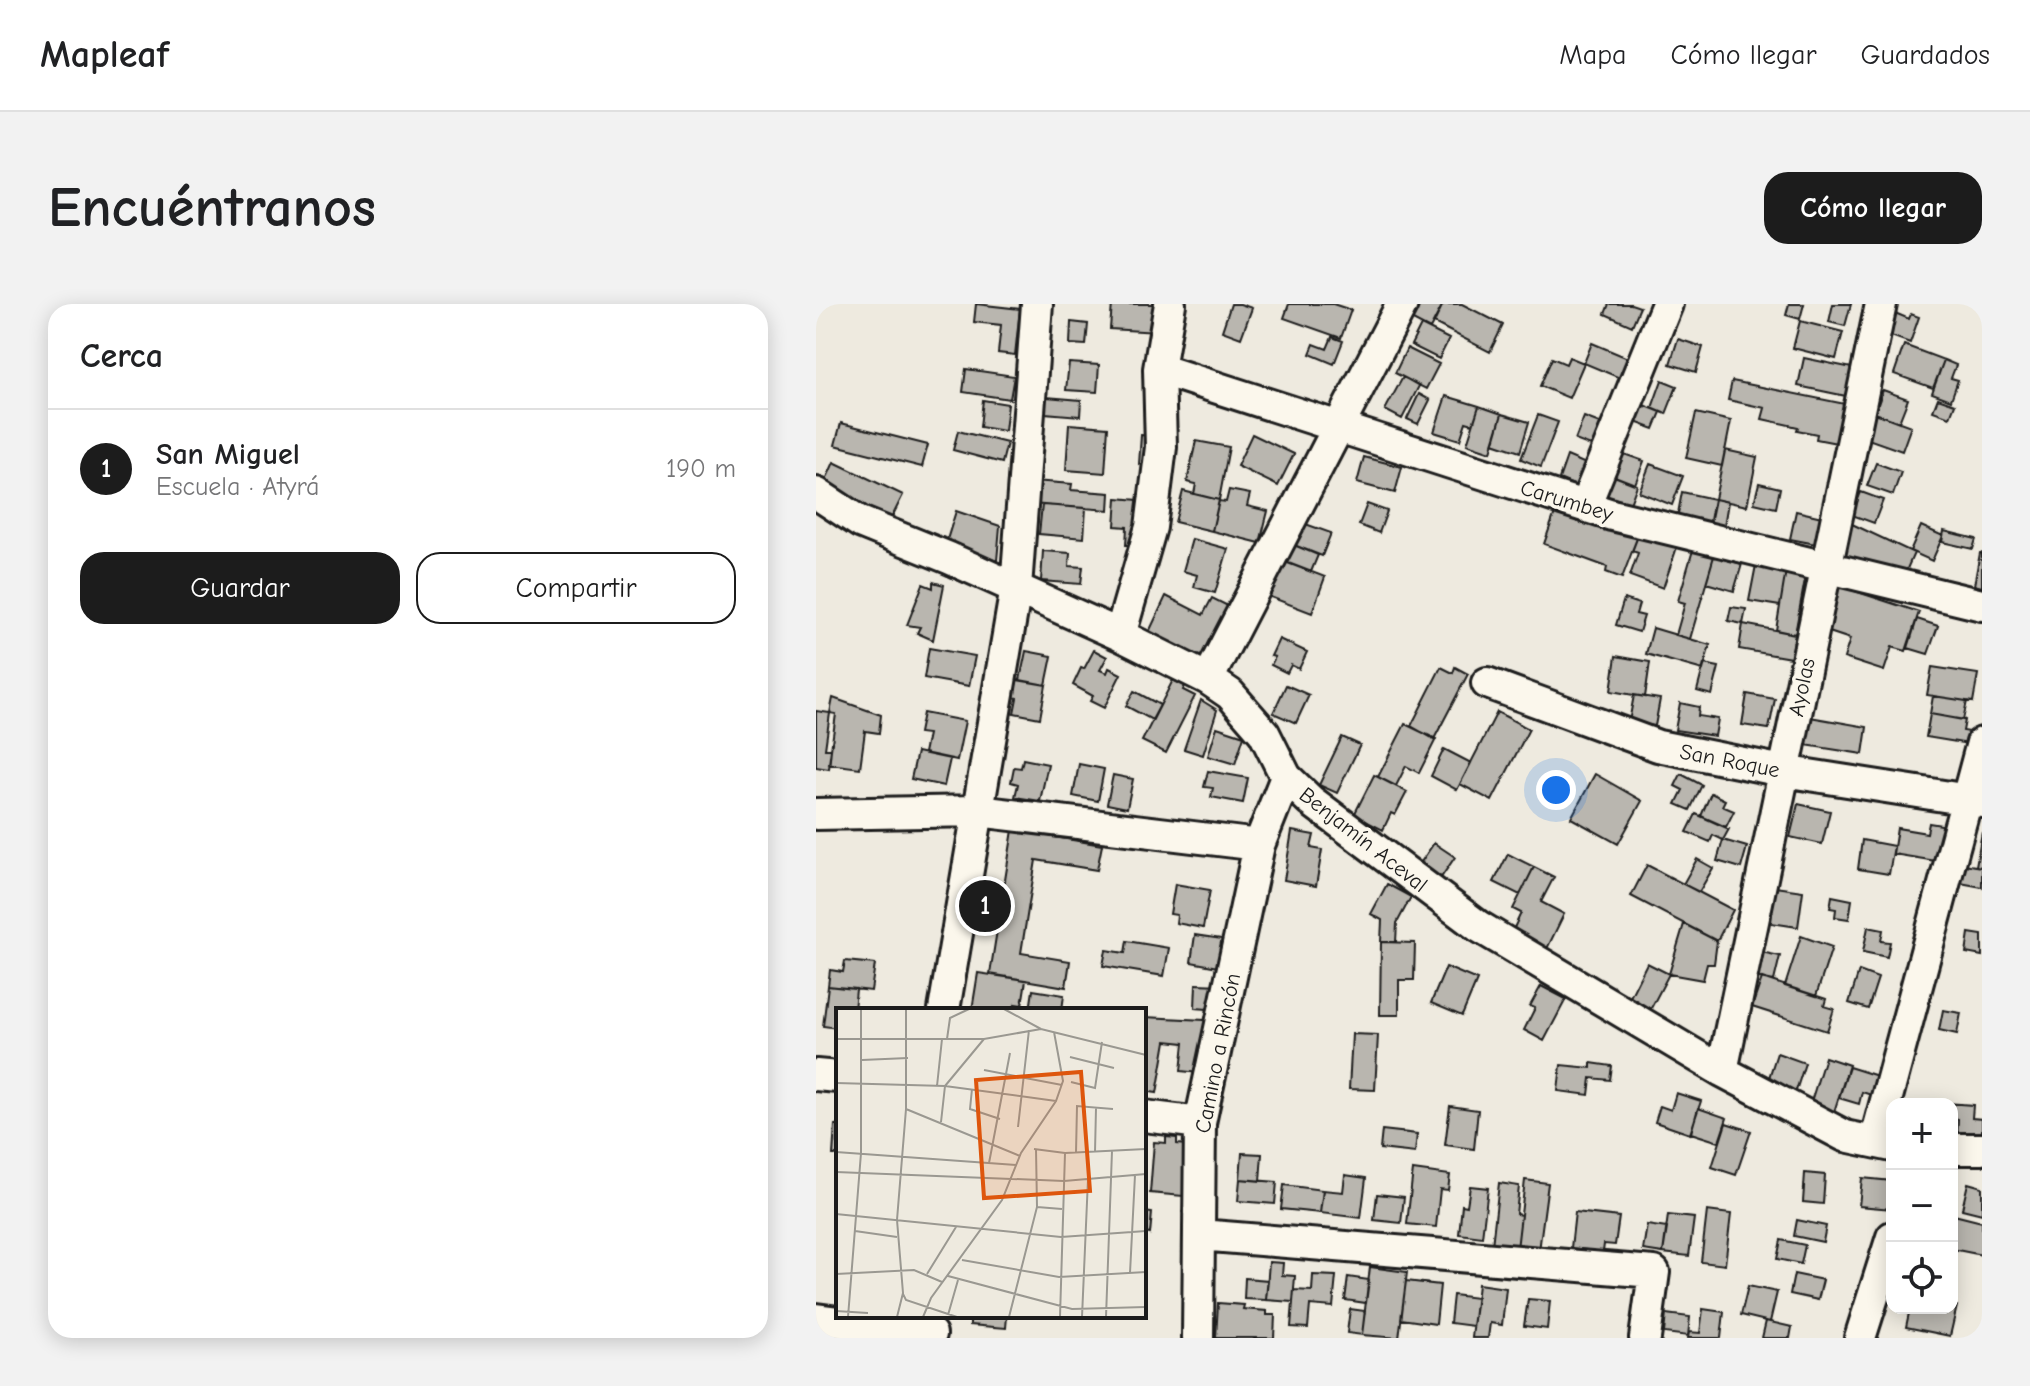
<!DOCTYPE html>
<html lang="es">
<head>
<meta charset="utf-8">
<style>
	:root { --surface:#fff; --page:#f2f2f2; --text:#202124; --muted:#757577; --line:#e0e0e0; --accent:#1c1c1c }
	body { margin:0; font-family:"Comic Neue",sans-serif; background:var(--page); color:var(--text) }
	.controls { position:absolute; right:24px; bottom:24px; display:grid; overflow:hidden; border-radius:16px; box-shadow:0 4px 20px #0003 }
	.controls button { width:72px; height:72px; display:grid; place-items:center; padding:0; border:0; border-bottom:2px solid var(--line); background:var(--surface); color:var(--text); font:40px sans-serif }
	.you { position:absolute; left:740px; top:486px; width:28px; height:28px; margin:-20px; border:6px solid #fff; border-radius:50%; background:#1a73e8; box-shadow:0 0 0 12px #1a73e833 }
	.badge { display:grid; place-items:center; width:52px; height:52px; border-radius:50%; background:var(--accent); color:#fff; font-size:26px; font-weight:700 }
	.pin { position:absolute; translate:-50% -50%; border:4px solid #fff; box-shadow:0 2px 8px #0006 }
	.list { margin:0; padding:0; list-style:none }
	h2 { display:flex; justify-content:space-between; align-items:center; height:104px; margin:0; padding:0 32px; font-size:34px }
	h2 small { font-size:26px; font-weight:400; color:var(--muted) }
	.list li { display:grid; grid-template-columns:52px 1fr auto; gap:24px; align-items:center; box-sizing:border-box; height:120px; padding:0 32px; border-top:2px solid var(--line) }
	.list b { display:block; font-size:30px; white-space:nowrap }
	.list p { margin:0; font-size:26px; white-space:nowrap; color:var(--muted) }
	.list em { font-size:26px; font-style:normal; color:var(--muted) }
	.actions { display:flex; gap:16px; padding:24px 32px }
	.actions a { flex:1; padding:18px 0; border:2px solid var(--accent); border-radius:24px; text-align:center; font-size:28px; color:var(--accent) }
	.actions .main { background:var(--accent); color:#fff }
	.icon { flex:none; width:44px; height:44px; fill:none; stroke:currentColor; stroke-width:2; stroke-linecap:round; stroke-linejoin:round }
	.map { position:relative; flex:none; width:1166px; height:1034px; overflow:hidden; border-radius:24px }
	header { display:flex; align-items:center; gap:48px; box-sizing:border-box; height:112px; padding:0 40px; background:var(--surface); border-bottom:2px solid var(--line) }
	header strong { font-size:38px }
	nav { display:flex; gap:44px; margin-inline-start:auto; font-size:28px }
	.intro { display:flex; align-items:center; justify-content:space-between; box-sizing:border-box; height:192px; padding:0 48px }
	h1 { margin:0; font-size:56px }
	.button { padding:20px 36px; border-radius:24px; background:var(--accent); color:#fff; font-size:28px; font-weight:700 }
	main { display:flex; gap:48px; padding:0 48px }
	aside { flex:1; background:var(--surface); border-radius:24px; box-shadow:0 4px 20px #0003 }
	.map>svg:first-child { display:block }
</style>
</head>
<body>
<header>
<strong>Mapleaf</strong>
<nav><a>Mapa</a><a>Cómo llegar</a><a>Guardados</a></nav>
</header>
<div class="intro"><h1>Encuéntranos</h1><a class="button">Cómo llegar</a></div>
<main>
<aside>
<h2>Cerca<small></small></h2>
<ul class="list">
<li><span class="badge">1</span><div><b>San Miguel</b><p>Escuela · Atyrá</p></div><em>190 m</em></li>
</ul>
<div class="actions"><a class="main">Guardar</a><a>Compartir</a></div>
</aside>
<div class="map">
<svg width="1166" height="1034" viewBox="0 0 1166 1034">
	<rect width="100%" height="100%" fill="#eeeadf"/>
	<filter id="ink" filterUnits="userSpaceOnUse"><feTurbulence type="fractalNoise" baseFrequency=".0125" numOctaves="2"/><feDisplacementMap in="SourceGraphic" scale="16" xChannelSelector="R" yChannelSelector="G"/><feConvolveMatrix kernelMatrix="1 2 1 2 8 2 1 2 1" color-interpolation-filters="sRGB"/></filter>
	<g filter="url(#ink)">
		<!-- building -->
		<path fill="#b9b6af" stroke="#1c1c1c" stroke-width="2" d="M160 0 204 5 199 51 182 49 185 21 158 18Z
			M296 0H343L341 28 294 25Z
			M415 0H424L436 4 425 34 406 27Z
			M473 0H517L535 6 525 34 468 14Z
			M595 0H627L614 25 589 12Z
			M627 0H646L687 21 674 48 618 19Z
			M793 0H815L824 3 816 22 789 10Z
			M973 0H988L984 15 970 11Z
			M1017 0H1035L1029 22 1013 18Z
			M1079 9 1093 15 1095 10 1103 13 1094 39 1072 31Z
			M984 17 1027 28 1020 55 977 44Z
			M255 18 272 20 270 41 254 40Z
			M605 21 633 35 623 55 595 41Z
			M516 33 527 37 518 60 494 50 498 40 511 45Z
			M862 35 887 43 880 68 854 60Z
			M776 39 819 57 811 77 768 59Z
			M1088 41 1128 56 1117 84 1078 70Z
			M591 44 623 60 610 85 579 69Z
			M753 53 768 59 753 94 724 82 736 54 750 60Z
			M988 54 1036 64 1030 92 982 82Z
			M1128 56 1140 61 1135 74 1142 76 1135 96 1116 89Z
			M253 59 283 61 281 88 250 86Z
			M150 65 198 72 194 95 147 88Z
			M587 73 603 82 586 115 569 106Z
			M846 76 861 82 850 110 836 104Z
			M916 77 1029 100 1021 139 1000 135 1001 130 981 126 982 123 946 115 949 104 912 96Z
			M1067 86 1092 95 1083 118 1059 109Z
			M603 90 614 96 602 120 591 115Z
			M630 92 663 102 657 120 650 118 644 136 618 128Z
			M230 93 265 96 264 112 229 109Z
			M1122 94 1139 100 1134 113 1117 107Z
			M167 96 192 100 189 127 164 123Z
			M815 96 845 108 838 125 808 114Z
			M663 102 686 110 675 148 651 140Z
			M880 109 915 117 906 162 870 154Z
			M1059 109 1095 122 1086 147 1049 134Z
			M686 110 713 118 704 148 677 139Z
			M722 111 742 118 725 163 705 155Z
			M768 113 789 121 780 144 759 136Z
			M25 119 112 141 106 163 19 141Z
			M253 120 292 123 289 169 250 166Z
			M142 127 191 139 186 159 137 146Z
			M436 130 478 150 462 182 421 162Z
			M325 131 343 133 341 162 323 160Z
			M380 137 413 143 403 196 378 190 380 180 371 178Z
			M909 146 941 153 931 202 899 195Z
			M805 149 828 157 819 180 796 171Z
			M751 152 770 160 762 183 743 175Z
			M548 153 586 163 579 189 541 179Z
			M18 158 87 191 74 217 6 185Z
			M1060 159 1085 168 1077 191 1051 182Z
			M834 160 867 172 856 201 823 188Z
			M793 170 821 181 812 205 783 194Z
			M217 177 256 180 255 186 294 189 293 206 215 200Z
			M943 179 964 184 960 204 938 199Z
			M413 186 434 190 431 202 452 207 444 239 396 227 403 197 410 198Z
			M367 187 403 196 396 227 359 218Z
			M866 188 898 195 893 222 861 215Z
			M1045 188 1067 196 1058 219 1036 211Z
			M301 194 333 197 329 242 310 241 311 223 299 222Z
			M899 195 912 198 908 222 894 219Z
			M551 200 571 207 563 229 543 221Z
			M742 200 823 229 806 274 790 268 791 263 728 240Z
			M226 201 270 204 268 234 223 230Z
			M140 207 184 222 181 257 130 239Z
			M980 207 1006 213 1000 240 974 235Z
			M481 217 515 229 506 252 473 239Z
			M1036 220 1098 249 1087 274 1025 250Z
			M1105 222 1127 232 1116 257 1094 247Z
			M1128 227 1160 235 1157 245 1126 238Z
			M823 229 861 243 847 284 814 272 822 249 816 247Z
			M376 235 412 245 399 289 378 283 381 271 367 267Z
			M473 239 502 251 495 268 466 257Z
			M877 246 898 252 874 335 860 331 869 299 862 297Z
			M227 247 254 249 253 262 267 263 265 280 225 277Z
			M1164 249H1166V283L1158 281Z
			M898 252 926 260 918 287 890 279Z
			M462 255 509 273 496 309 449 291Z
			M940 261 970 266 964 302 933 297Z
			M970 266 990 270 979 330 960 326Z
			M117 278 128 281 117 336 101 329 104 323 91 321 107 280 117 284Z
			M1020 281 1103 308 1090 347 1076 343 1068 367 1028 354 1034 335 1007 326Z
			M350 292 387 311 396 294 412 302 386 354 333 328Z
			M808 295 823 300 820 310 828 312 823 328 800 321Z
			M915 303 930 305 927 320 912 317Z
			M1101 315 1122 322 1112 350 1092 344Z
			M927 320 979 330 975 354 923 345Z
			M837 324 894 341 887 366 830 350Z
			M463 335 491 348 483 365 475 361 471 369 455 361 459 353 455 352Z
			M113 344 159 352 153 382 108 374Z
			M278 346 291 353 284 366 291 369 293 364 305 370 288 404 274 397 277 392 257 381 265 364 268 365Z
			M210 347 236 352 230 381 204 376Z
			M800 352 834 358 829 393 795 387Z
			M888 360 903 363 896 391 881 387Z
			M625 363 637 369 639 363 652 370 618 435 595 422Z
			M1116 363 1162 370 1157 398 1111 391Z
			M201 376 230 381 224 414 198 409 201 394 198 393Z
			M357 376 369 382 367 386 379 392 350 449 326 437Z
			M470 381 493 391 480 419 457 409Z
			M318 387 344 401 336 416 310 402Z
			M931 390 959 395 953 425 926 421Z
			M818 391 844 395 839 422 813 418Z
			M1117 392 1151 397 1147 416 1114 410Z
			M17 394 65 411 63 429 49 427 44 464 13 460 20 410 14 409Z
			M385 396 401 406 387 451 368 445Z
			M864 399 883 403 882 412 902 415 899 432 859 426Z
			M0 407 14 409 9 445H15L13 465 0 463Z
			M681 408 713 425 676 497 644 480Z
			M107 409 149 417 141 456 108 449 112 430 103 429Z
			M1114 410 1149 416 1147 427 1161 429 1159 441 1110 433Z
			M994 413 1051 423 1047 450 989 441Z
			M589 420 620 435 603 469 590 462 580 482 562 473Z
			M401 423 428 432 419 460 392 452Z
			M526 433 544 441 521 489 503 481Z
			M628 445 655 459 641 486 615 472Z
			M101 448 134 455 128 482 95 475Z
			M207 455 232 460 224 497 199 493 202 480 195 478 198 463 205 464Z
			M263 460 288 465 282 497 257 492Z
			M392 467 432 474 427 499 395 493 397 484 388 483Z
			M779 470 826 497 802 540 755 514Z
			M865 470 886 481 874 506 860 500 867 486 859 482Z
			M297 471 317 475 311 504 291 500Z
			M558 471 591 488 579 511 575 509 567 526 538 511Z
			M895 489 909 496 906 502 918 507 910 523 885 512Z
			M982 500 1014 507 1006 540 974 533Z
			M880 510 913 525 907 536 897 531 894 538 871 528Z
			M1113 519 1132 522 1126 558 1077 550 1081 524 1111 529Z
			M197 526 286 541 281 566 220 556 205 649 254 657 250 683 174 670Z
			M476 527 498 531 495 544 506 546 500 582 468 576Z
			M1166 528V563L1160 562Z
			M907 536 931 543 925 564 901 557Z
			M1046 536 1078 542 1073 570 1042 565Z
			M618 539 639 553 622 578 601 564Z
			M692 550 718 563 704 591 678 578Z
			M881 555 897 564 883 588 867 580Z
			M1142 559 1166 563V583L1139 578Z
			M831 561 917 606 901 637 815 592Z
			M718 563 738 573 725 598 748 610 728 651 705 639 709 632 697 626 705 609 697 605Z
			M359 580 394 586 387 624 360 619 361 611 354 610Z
			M571 580 595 593 581 619 580 638H565L566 616 555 610Z
			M959 583 987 587 982 623 955 619Z
			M1016 592 1036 596 1033 615 1019 613 1020 605 1014 604Z
			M868 620 901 637 898 660H891L887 676 853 670Z
			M1052 623 1067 626 1065 637 1074 638 1071 653 1047 648Z
			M1153 629 1166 631V652L1150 649Z
			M379 631 406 635 402 663 375 658Z
			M985 632 1016 643 1000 692 969 682Z
			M311 637 353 644 348 672 287 662 290 646 309 649Z
			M565 638 599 639 598 676H583V711H564Z
			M945 648 964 652 958 677 939 673Z
			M29 657 59 660 55 687 12 682 14 666 27 668Z
			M831 659 853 670 832 710 811 699Z
			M630 663 661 676 646 712 615 699Z
			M1043 667 1062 674 1052 705 1033 699Z
			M162 669 210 676 206 701 199 700 198 706H156Z
			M946 674 1010 695 1008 702 1018 705 1011 727 936 703Z
			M380 680 406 681 405 706 379 704Z
			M12 682 40 685 38 706H22V724L7 722Z
			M725 682 750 695 728 737 708 726 719 704 714 702Z
			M217 686 248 691 246 706H214Z
			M1127 706 1145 709 1141 730 1123 726Z
			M328 713 389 716 383 769 365 767 368 739 350 737 341 789 328 787Z
			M536 730 562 731 559 786 533 785Z
			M961 749 989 759 979 790 951 780Z
			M1009 753 1033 761 1017 811 993 804Z
			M775 759 796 762 794 776 775 774 773 791 742 787 745 761 775 764Z
			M1033 763 1071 775 1065 794 1046 788 1043 800 1023 794Z
			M860 789 885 797 874 830 839 818 844 802 855 806Z
			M1130 799 1157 801 1156 814 1166 815V840L1141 838 1142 815H1136V800Z
			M634 802 662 806 658 845 629 841Z
			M882 804 911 814 903 838 875 829Z
			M910 819 935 827 920 871 896 863Z
			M19 821H22V851H17Z
			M566 826 601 830 599 849 564 845Z
			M350 833 361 834V840L371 841 367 892 334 889 338 838 350 839Z
			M426 849 446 850 444 877 424 875Z
			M597 866 634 871 632 886 624 885 620 923 591 920Z
			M989 869 1009 871 1007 900 987 898Z
			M529 871 550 874 545 914 504 909 507 886 527 888Z
			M1046 874 1076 877V905L1043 902Z
			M424 875 461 878 459 900 422 897Z
			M709 876 732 879 723 947 701 945Z
			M683 879 703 882 700 910 705 911 701 945 676 942Z
			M1152 879 1166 883V910L1146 905Z
			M468 881 507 886 504 909 465 905Z
			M654 882 672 884 666 933 643 930 646 901 651 902Z
			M561 890 588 893 585 919 558 916Z
			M891 907 915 910 909 961 885 958Z
			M328 908 336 909 334 930 328 929Z
			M759 908 803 913 799 941 788 940 787 948 755 944Z
			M852 911 878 914 873 952 847 949Z
			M1138 911 1166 918V951L1136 945V922Z
			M981 916 1010 922 1007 938 978 932Z
			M831 921 851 924 847 949 827 946Z
			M965 936 989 941 985 960 961 955Z
			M453 958 467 959 466 971 479 972 477 998 450 996Z
			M554 963 591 968 583 1034 546 1031Z
			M978 970 1007 976 1002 996 974 990Z
			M497 971 520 972 517 1003 494 1001 492 1024 475 1023 478 986 496 987Z
			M532 973 553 976 550 999 529 996Z
			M429 974 452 976 450 996 428 995Z
			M590 977 624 981 620 1020 585 1015Z
			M662 980 690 984 686 1021 674 1019 672 1034H656Z
			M932 982 961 988 954 1018 925 1011Z
			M637 991 661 994 657 1022 634 1019Z
			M712 995 734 997 731 1025 708 1022Z
			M402 999 428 1001 427 1005 451 1007V1011H459L458 1034H400Z
			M1136 1001 1141 1002 1134 1032 1090 1023 1094 1004H1136Z
			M534 1005 549 1007 546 1031 531 1029Z
			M887 1005 908 1008 905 1034H872L873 1028 884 1029Z
			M850 1010 874 1013 872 1032 848 1029Z
			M154 1012H191L190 1024 154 1021Z
			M950 1017 976 1023 974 1034H946Z"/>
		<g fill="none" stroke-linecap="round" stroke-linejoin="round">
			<!-- minor casing -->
			<g stroke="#1c1c1c" stroke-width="36">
				<path id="minor" d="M343 65 796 211 1166 301
					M0 189 44 218 133 254 304 331 392 375 414 390 448 429 470 473 495 497 662 622 906 767 1029 832 1076 842
					M769 202 851 0
					M304 331 335 223 345 143 343 65 354 0
					M392 375 586 0
					M671 379 842 442 967 467 1166 498
					M0 510 162 507 443 541
					M128 706 200 284 221 0
					M906 767 1065 0
					M0 771 22 773
					M328 812 384 819
					M1059 838 1166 439
					M1136 845H1166
					M383 931 838 968 829 1034
					M0 1015 115 1030
					M382 1034 384 819 443 541 470 473
					M1044 1034 1076 933"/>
			</g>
			<!-- minor -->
			<use href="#minor" stroke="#fbf7ec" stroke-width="30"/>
		</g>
	</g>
	<g text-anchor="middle" stroke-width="7" stroke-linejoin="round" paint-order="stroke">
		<!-- street labels -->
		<g font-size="22" fill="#1c1c1c" stroke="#fbf7ec">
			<text transform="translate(751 196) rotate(17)" y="8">Carumbey</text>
			<text transform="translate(985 383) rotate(-78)" y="8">Ayolas</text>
			<text transform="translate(914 456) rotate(11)" y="8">San Roque</text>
			<text transform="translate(548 535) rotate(38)" y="8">Benjamín Aceval</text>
			<text transform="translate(401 749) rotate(-79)" y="8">Camino a Rincón</text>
		</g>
	</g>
	<!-- overview -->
	<g transform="translate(20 704)">
		<rect width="310" height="310" fill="#eeeadf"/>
		<path fill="none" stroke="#9a9891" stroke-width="2" d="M168 1 205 21M0 31H148L205 21 310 47M111 31 114 10 133 1M234 49 278 60M26 52 72 50M148 62 226 77M235 74 259 80 266 34M0 75 109 78 220 93M101 78 106 31M109 78 148 31M136 81 134 101 164 111M70 101 184 148M105 114 109 78M182 119 193 22M198 141 229 145 310 141M0 144 180 157M259 144 260 100M240 145 241 98 277 101M153 155 174 45M0 164 228 173 310 166M201 199 226 201M0 206 225 229 310 223M19 223 61 229M126 252 223 269 310 264M294 265 299 167M0 266 78 262 106 274M91 266 120 219M112 268 236 301 310 299M67 286 70 292 121 309M0 303 32 305M112 307 122 272M12 309 25 145V1M61 309 67 285 61 212 70 101V1M87 309 95 290 166 192 185 145 220 93 227 73 218 24M173 309 201 199 200 141M224 309 229 145M246 309 252 171M270 309 276 143"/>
		<path fill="#de560d" fill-opacity="0.15" stroke="#de560d" stroke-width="4" d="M245 64 254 183 148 190 140 72Z"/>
		<rect width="310" height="310" fill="none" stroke="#1c1c1c" stroke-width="4"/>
	</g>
</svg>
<div class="controls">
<button>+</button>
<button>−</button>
<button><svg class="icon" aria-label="locate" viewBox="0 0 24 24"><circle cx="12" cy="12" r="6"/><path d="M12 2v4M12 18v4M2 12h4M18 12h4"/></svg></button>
</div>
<div class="you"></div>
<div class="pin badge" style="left:169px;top:602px">1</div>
</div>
</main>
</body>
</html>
